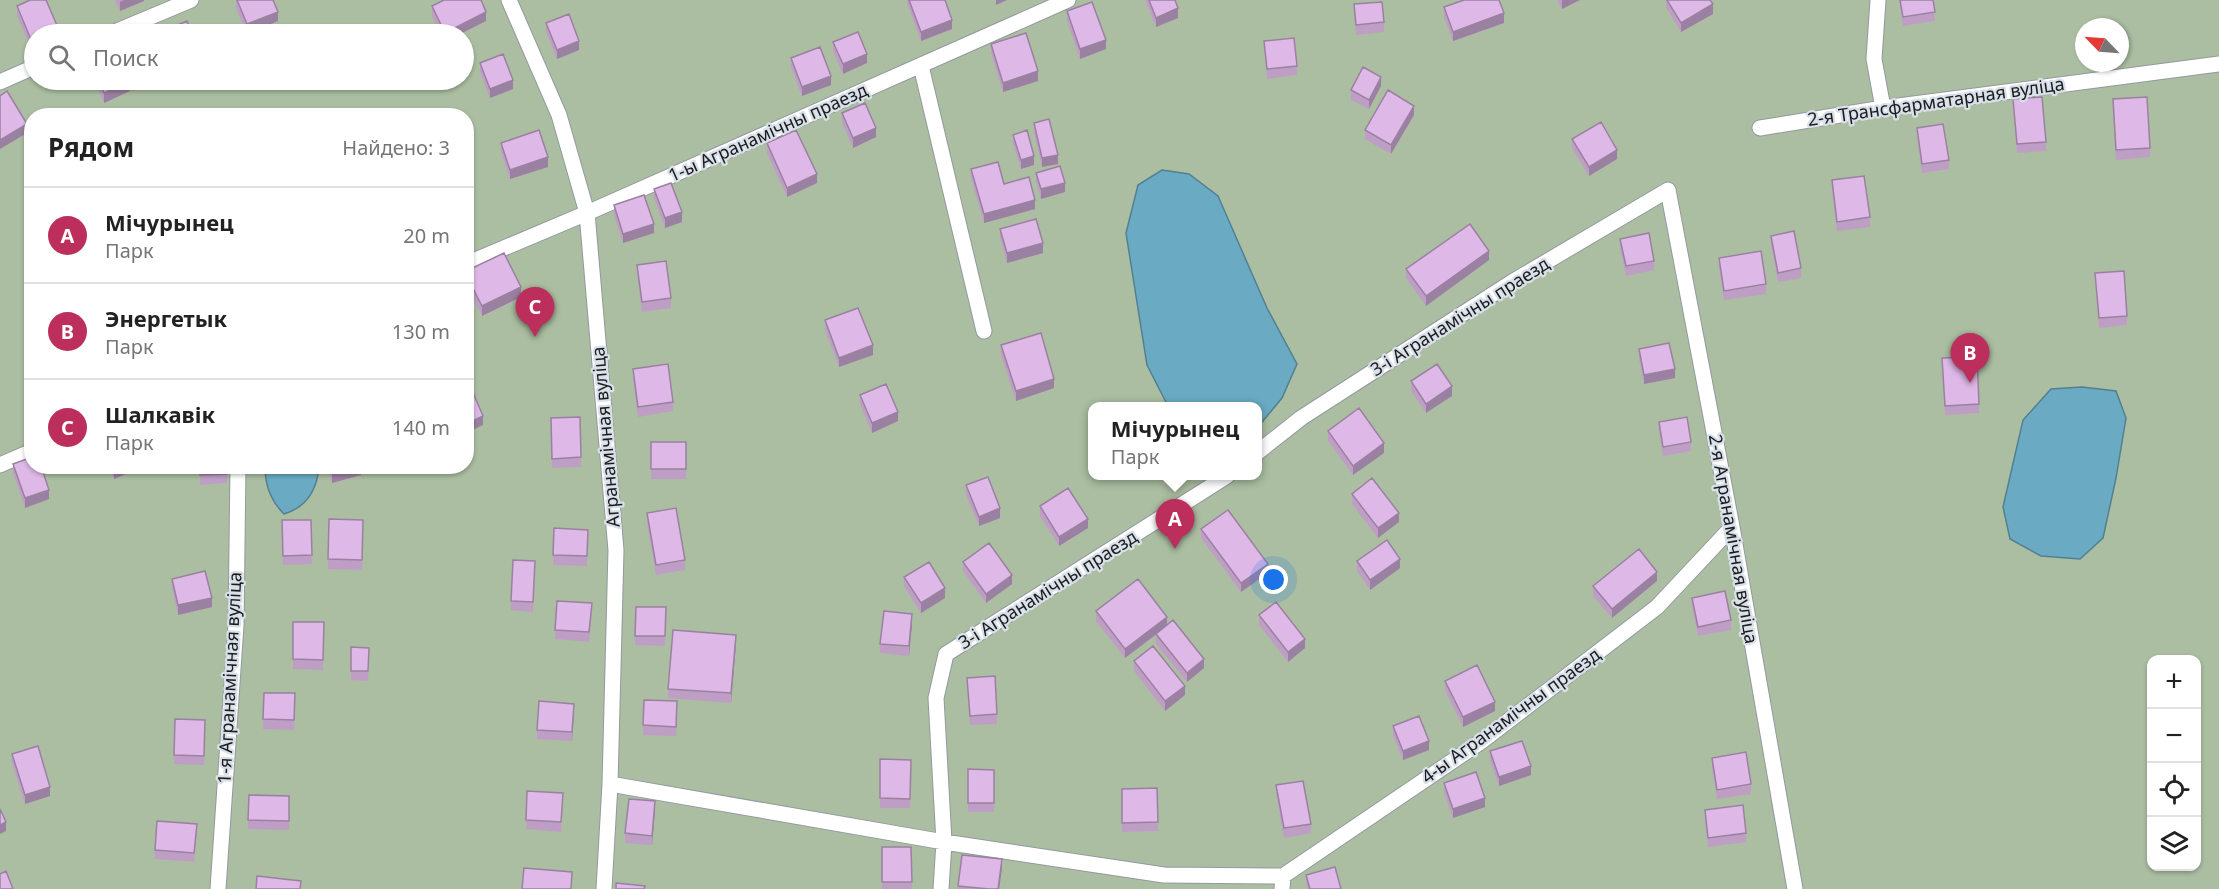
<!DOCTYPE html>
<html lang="ru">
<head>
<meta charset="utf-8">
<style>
	:root { --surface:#fff; --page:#f2f2f2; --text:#222; --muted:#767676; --line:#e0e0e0; --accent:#bc2e5c }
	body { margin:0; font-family:"Noto Sans",sans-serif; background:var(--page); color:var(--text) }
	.controls { position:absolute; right:18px; bottom:18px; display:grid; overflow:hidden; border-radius:12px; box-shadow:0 2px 4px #0004 }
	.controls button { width:54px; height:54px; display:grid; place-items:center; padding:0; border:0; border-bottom:2px solid var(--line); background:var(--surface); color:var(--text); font:30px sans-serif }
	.compass { position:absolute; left:2075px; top:18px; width:54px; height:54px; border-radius:50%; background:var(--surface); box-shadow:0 2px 4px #0004; rotate:295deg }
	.you { position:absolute; left:1274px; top:580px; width:21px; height:21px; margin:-15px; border:4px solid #fff; border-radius:50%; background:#1a73e8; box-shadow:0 0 0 9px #1a73e833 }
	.badge { display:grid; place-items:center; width:39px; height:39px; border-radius:50%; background:var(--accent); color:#fff; font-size:20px; font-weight:700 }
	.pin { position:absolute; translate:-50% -50px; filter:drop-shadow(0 2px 3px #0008) }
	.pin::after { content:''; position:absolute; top:32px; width:21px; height:18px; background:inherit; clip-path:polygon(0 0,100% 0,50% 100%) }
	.popup { position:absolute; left:1088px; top:402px; width:174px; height:78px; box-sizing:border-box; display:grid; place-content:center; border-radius:12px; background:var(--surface); filter:drop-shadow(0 2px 4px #0005); font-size:20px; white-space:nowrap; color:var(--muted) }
	.popup b { font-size:22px; color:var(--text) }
	.popup::after { content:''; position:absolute; left:50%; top:100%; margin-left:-12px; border:12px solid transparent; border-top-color:var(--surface) }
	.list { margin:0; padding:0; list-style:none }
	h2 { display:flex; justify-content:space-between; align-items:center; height:78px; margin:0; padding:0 24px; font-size:26px }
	h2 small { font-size:20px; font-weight:400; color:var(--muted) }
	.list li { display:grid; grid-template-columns:39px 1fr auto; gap:18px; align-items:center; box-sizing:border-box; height:96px; padding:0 24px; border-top:2px solid var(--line) }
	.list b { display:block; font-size:22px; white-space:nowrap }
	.list p { margin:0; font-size:20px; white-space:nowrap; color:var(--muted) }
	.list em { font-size:20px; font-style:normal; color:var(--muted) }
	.icon { flex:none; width:33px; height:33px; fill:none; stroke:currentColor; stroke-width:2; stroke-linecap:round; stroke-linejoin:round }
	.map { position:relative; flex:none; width:2219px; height:889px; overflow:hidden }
	.search { position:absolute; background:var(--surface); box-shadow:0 2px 4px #0004; left:24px; top:24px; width:450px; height:66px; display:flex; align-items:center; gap:15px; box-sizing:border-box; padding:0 21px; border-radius:33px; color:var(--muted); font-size:22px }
	.panel { position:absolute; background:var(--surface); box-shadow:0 2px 4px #0004; left:24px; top:108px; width:450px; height:366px; border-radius:24px }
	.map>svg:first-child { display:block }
</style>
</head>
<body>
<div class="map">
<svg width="2219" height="889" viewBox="0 0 2219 889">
	<rect width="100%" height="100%" fill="#d9e0e8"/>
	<!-- green -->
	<path fill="#abbea1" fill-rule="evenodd" d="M0 0H2219V889H0ZM2084 27H2120V63H2084ZM34 34H464V80H34ZM32 116H466V466H32ZM1092 406H1258V476H1092ZM2152 660H2196V866H2152Z"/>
	<!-- water -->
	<path fill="#6aabc3" stroke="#528092" stroke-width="1.5" d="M1162 170 1189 174 1218 196 1267 308 1297 364 1282 398 1258 427V406H1168L1147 365 1126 233 1138 185Z
		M2082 387 2116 391 2126 418 2116 478 2103 538 2080 559 2041 556 2010 539 2003 507 2023 420 2051 389Z
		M265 467H319C317 490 307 507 284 514 271 501 265 484 265 467Z"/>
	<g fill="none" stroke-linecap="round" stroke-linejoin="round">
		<!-- service casing -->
		<g stroke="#9299a0" stroke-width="17">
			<path id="service" d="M509 0 559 115 587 213 616 550 610 784 604 889
				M1878 0 1874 59 1883 108
				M110 34 191 0
				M921 66 984 331
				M0 82 34 67
				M1760 128 1883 108 2219 64
				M466 264 587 213 1068 0
				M1258 452 1301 418 1512 282 1668 190 1732 527 1795 889
				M0 465 32 451
				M610 784 944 842 1164 875 1283 876
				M218 889 236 625 238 466
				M941 889 944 842 936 698 946 654 1227 476
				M1282 889 1283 876 1482 741 1657 607 1732 527"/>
		</g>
		<!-- service -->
		<use href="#service" stroke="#fff" stroke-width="15"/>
	</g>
	<!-- wall -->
	<path fill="#bf9ec6" d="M115 0H144V1L120 11Z
		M236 0H273L278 21 247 34 236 8Z
		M907 0H945L952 29 921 41 907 3Z
		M1145 0H1175L1178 18 1156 27Z
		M1557 0H1580L1562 9Z
		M1666 0H1710L1713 14 1681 32 1666 7Z
		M1899 0H1933L1935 21 1903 26Z
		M1354 4 1384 22V32L1356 35Z
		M17 6 59 34 32 51 17 15Z
		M432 6 486 21 460 34H441L432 16Z
		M1444 7 1504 23 1453 41 1444 17Z
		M1067 11 1106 49 1080 59 1067 21Z
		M546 23 579 50 557 59 546 32Z
		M1264 41 1297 66V75L1267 79Z
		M833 42 867 63 843 74 833 51Z
		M991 44 1038 81 1003 92 991 53Z
		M791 58 831 85 802 96 791 67Z
		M480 63 513 89 490 98 480 72Z
		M94 80H130V91L104 103Z
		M1381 86 1369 109 1351 100V90Z
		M2013 99 2046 142V151L2017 153Z
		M2113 99 2150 148V157L2116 160Z
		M842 113 876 137 853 148 842 123Z
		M1414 115 1391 154 1365 139V130Z
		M1034 123 1058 164 1042 167 1034 133Z
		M1917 128 1949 160V169L1922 173 1917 137Z
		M1013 135 1034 165 1021 169 1013 144Z
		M1572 139 1617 159 1589 176 1572 148Z
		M501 143 548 167 510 179 501 152Z
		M767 143 817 183 787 197 767 153Z
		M971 169 1004 184 1035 209 984 223 971 178Z
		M1036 173 1065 192 1041 199 1036 182Z
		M1832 180 1870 217V227L1837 231 1832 190Z
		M654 189 682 222 665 228 654 198Z
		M614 205 654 233 623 243 614 215Z
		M1000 229 1043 253 1007 263 1000 238Z
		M1771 236 1801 268V278L1778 282 1771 245Z
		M1620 239 1654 261V270L1626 276 1620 248Z
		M1719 258 1766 284V294L1724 300 1719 268Z
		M1489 260 1426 306 1406 278V269Z
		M637 265 671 298V308L642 312 637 274Z
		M466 271 521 297 482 316 466 284Z
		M2095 273 2127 316V325L2099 328Z
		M825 320 873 355 839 367 825 330Z
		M1001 345 1054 388 1016 401 1001 355Z
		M1639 349 1675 378 1644 384 1639 359Z
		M1942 358 1979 404V413L1945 415Z
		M633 369 673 402V411L638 417 633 379Z
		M30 372H32V385L30 382Z
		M1411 381 1452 396 1426 413 1411 391Z
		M860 395 898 421 872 433 860 404Z
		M580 417 581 467 552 468 551 418Z
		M1659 422 1691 442V451L1663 456 1659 431Z
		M1328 431 1384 453 1353 475 1328 441Z
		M651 442H686V479H651Z
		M13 464 49 499 25 508 13 473Z
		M109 466H142V467L114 479Z
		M200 466H227V483L200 485Z
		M328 466H361V475L332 483Z
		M966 485 1000 518 979 526 966 495Z
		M1352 494 1399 522 1378 538 1352 504Z
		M1040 506 1088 528 1059 546 1040 516Z
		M647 513 685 560V570L656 575 647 523Z
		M329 519 363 520 362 570 328 569Z
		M282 520H311L312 564 283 565Z
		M554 528 588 530 587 566 553 565Z
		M1201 529 1268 573 1241 592 1201 538Z
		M1357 561 1400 568 1370 590 1357 571Z
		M963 562 1012 584 986 603 963 571Z
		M535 571 533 612 511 610V601Z
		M904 577 945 598 921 613 904 586Z
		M172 579 212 607 178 615 172 588Z
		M1657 581 1612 618 1593 596V586Z
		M1692 598 1731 620V630L1698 636 1692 607Z
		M636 607H666L665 646 635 645Z
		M1096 611 1167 625 1204 668 1187 682 1156 644V635L1125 658 1096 621Z
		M592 613 589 642 555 639V630Z
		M1259 615 1305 648 1288 662 1259 625Z
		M293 622H324L323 670 293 669Z
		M912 624 909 656 880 653V644Z
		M736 644 731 703 668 698V689Z
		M351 647 369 648 368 681 351 680Z
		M1134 661 1185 695 1165 711 1134 671Z
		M967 678 997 714V724L970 725Z
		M1445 681 1495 711 1463 727 1445 690Z
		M264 693H295L294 730 263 729Z
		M677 701 676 736 643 735V725Z
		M574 713 572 741 537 739V730Z
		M175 719 205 720 204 765 174 764Z
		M1393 726 1429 750 1403 760 1393 736Z
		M1490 751 1531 775 1499 786 1490 761Z
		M12 754 50 796 25 804 12 763Z
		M1712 758 1751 784V794L1717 799 1712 767Z
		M880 759 911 760 910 808H880Z
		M968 769 994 770V812H968Z
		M1444 783 1485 807 1453 818 1444 793Z
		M1276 785 1311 824V833L1284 838 1276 794Z
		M1157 788 1158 831 1122 832V789Z
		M289 796V830L248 829V820Z
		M563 803 561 832 526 829V820Z
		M1705 810 1746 833V842L1708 847 1705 819Z
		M655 811 652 845 625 843V833Z
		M197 834 194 862 155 859V850Z
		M882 847H911L912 889H882Z
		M1002 869 999 889H958V886Z
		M1306 875 1341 889H1308L1306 884Z"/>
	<!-- shaded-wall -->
	<path fill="#9b81a1" d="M124 0H144V1L120 11V2Z
		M996 0H1007L996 5Z
		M1562 0H1580L1562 9Z
		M1713 4V14L1681 32V23Z
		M1178 8V18L1156 27V18Z
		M278 12V21L247 34V24Z
		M486 12V21L460 34H445V33Z
		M1504 13V23L1453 41V32Z
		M952 20V29L921 41V32Z
		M59 30V34H49Z
		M1106 40V49L1080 59V49Z
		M34 41V50L32 51V42Z
		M579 41V50L557 59V50Z
		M867 54V63L843 74V64Z
		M1038 71V81L1003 92V83Z
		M831 76V85L802 96V87Z
		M1381 77V86L1369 109V100Z
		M513 80V89L490 98V89Z
		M130 82V91L104 103V93Z
		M1414 106V115L1391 154V145Z
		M27 124V133L0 149V140Z
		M876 128V137L853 148V138Z
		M1617 150V159L1589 176V167Z
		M1058 155V164L1042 167V158Z
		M1034 156V165L1021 169V160Z
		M548 157V167L510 179V170Z
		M817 174V183L787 197V188Z
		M1065 183V192L1041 199V189Z
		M1035 200V209L984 223V214Z
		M682 212V222L665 228V218Z
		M654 224V233L623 243V234Z
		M1043 243V253L1007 263V253Z
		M1489 251V260L1426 306V296Z
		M521 287V297L482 316V306Z
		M873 345V355L839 367V358Z
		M1675 369V378L1644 384V375Z
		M1054 379V388L1016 401V391Z
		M1452 386V396L1426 413V404Z
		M898 412V421L872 433V423Z
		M483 416V425L466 433V424Z
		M1384 443V453L1353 475V466Z
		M122 466H142V467L114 479V470Z
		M358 466H361V475L332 483V473Z
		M49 490V499L25 508V498Z
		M1000 508V518L979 526V517Z
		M1399 513V522L1378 538V528Z
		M1088 519V528L1059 546V537Z
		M1400 559V568L1370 590V580Z
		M1268 564V573L1241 592V583Z
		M1657 572V581L1612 618V609Z
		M1012 575V584L986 603V594Z
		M945 588V598L921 613V603Z
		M212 598V607L178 615V605Z
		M912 614V624L909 656V646Z
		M1167 617V626L1125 658V649Z
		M736 635V644L731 703V693Z
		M1305 639V648L1288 662V652Z
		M1204 659V668L1187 682V673Z
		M1185 686V695L1165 711V701Z
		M1495 702V711L1463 727V717Z
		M574 704V713L572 741V732Z
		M1429 741V750L1403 760V751Z
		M1531 766V775L1499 786V777Z
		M50 787V796L25 804V795Z
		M1485 798V807L1453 818V809Z
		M655 801V811L652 845V836Z
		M6 822V831L0 834V825Z
		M1002 859V869L999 889H998Z"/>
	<!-- building -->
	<path fill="#deb8e6" stroke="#9b81a1" stroke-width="1.5" d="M30 0H46L59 30 49 34H34V41L32 42 17 6Z
		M237 0H273L278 12 247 24Z
		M444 0H481L486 12 445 33 432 6Z
		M909 0H945L952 20 921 32Z
		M1149 0H1175L1178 8 1156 18Z
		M1464 0H1499L1504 13 1453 32 1444 7Z
		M1667 0H1710L1713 4 1681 23Z
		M1900 0H1933L1935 12 1903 17Z
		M1092 2 1106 40 1080 49 1067 11Z
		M1382 2 1384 22 1356 25 1354 4Z
		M569 14 579 41 557 50 546 23Z
		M187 21 193 34H165L164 31Z
		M858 32 867 54 843 64 833 42Z
		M1026 33 1038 71 1003 83 991 44Z
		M1294 38 1297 66 1267 69 1264 41Z
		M820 47 831 76 802 87 791 58Z
		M503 54 513 80 490 89 480 63Z
		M1363 67 1381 77 1369 100 1351 90Z
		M98 80H130V82L104 93Z
		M1388 90 1414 106 1391 145 1365 130Z
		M7 91 27 124 0 140V96Z
		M2042 97 2046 142 2017 144 2013 99Z
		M2147 97 2150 148 2116 150 2113 99Z
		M865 103 876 128 853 138 842 113Z
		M1049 119 1058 155 1042 158 1034 123Z
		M1601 122 1617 150 1589 167 1572 139Z
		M1943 124 1949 160 1922 164 1917 128Z
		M539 130 548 157 510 170 501 143Z
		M796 130 817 174 787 188 767 143Z
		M1027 130 1034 156 1021 160 1013 135Z
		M998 162 1004 184 1029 177 1035 200 984 214 971 169Z
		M1060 166 1065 183 1041 189 1036 173Z
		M1864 176 1870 217 1837 222 1832 180Z
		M671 183 682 212 665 218 654 189Z
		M644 195 654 224 623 234 614 205Z
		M1036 219 1043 243 1007 253 1000 229Z
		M1470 224 1489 251 1426 296 1406 269Z
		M1794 231 1801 268 1778 273 1771 236Z
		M1649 233 1654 261 1626 266 1620 239Z
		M1761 251 1766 284 1724 291 1719 258Z
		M504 253 521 287 482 306 466 275V271Z
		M666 261 671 298 642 302 637 265Z
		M2124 271 2127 316 2099 318 2095 273Z
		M858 308 873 345 839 358 825 320Z
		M1041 333 1054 379 1016 391 1001 345Z
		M1669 343 1675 369 1644 375 1639 349Z
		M1977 357 1979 404 1945 406 1942 358Z
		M668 364 673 402 638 407 633 369Z
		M1437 364 1452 386 1426 404 1411 381Z
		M468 381 483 416 466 424V382Z
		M886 384 898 412 872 423 860 395Z
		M1359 408 1384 443 1353 466 1328 431Z
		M580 417 581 457 552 459 551 418Z
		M1687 417 1691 442 1663 447 1659 422Z
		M651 442H686V469H651Z
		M32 457V466H41L49 490 25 498 13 464Z
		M113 466H122L114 470Z
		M200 466H227V474L200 475Z
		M331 466H358L332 473Z
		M988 477 1000 508 979 517 966 485Z
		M1372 478 1399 513 1378 528 1352 494Z
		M1068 488 1088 519 1059 537 1040 506Z
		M676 508 685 560 656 565 647 513Z
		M1228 510 1268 564 1241 583 1201 529Z
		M329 519 363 520 362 560 328 559Z
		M282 520H311L312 555 283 556Z
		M554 528 588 530 587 556 553 555Z
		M1387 540 1400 559 1370 580 1357 561Z
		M989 543 1012 575 986 594 963 562Z
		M1639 549 1657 572 1612 609 1593 586Z
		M513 560 535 561 533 602 511 601Z
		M929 562 945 588 921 603 904 577Z
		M205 571 212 598 178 605 172 579Z
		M1138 579 1167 617 1125 649 1096 611Z
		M1725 591 1731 620 1698 627 1692 598Z
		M557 601 592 603 589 632 555 630Z
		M1276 602 1305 639 1288 652 1259 615Z
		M636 607H666L665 636H635Z
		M884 611 912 614 909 646 880 644Z
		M1173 620 1204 659 1187 673 1156 634Z
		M293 622H324L323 660 293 659Z
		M673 630 736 635 731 693 668 689Z
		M1153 646 1185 686 1165 701 1134 661Z
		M351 647 369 648 368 671H351Z
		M1477 665 1495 702 1463 717 1445 681Z
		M995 676 997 714 970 716 967 678Z
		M264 693H295L294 720 263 719Z
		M644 700 677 701 676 727 643 725Z
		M539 701 574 704 572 732 537 730Z
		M1419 716 1429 741 1403 751 1393 726Z
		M175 719 205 720 204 756 174 755Z
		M1522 741 1531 766 1499 777 1490 751Z
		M38 746 50 787 25 795 12 754Z
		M1746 752 1751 784 1717 790 1712 758Z
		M880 759 911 760 910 799 880 798Z
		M968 769 994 770V803H968Z
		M1476 772 1485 798 1453 809 1444 783Z
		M1303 781 1311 824 1284 828 1276 785Z
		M1157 788 1158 822 1122 823V789Z
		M527 791 563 793 561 822 526 820Z
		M249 795 289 796V821L248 820Z
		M629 799 655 801 652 836 625 833Z
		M1743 805 1746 833 1708 838 1705 810Z
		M0 809 6 822 0 825Z
		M157 821 197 824 194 853 155 850Z
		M882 847H911L912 882H882Z
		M962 855 1002 859 998 889H989L958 886Z
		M1335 867 1341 889H1310L1306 875Z
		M524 868 572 872 571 889H522Z
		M6 871 13 889H0V874Z
		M257 876 301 881 300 889H256Z
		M616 883 645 886 644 889H616Z"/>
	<g text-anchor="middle" stroke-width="4.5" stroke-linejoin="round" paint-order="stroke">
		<!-- street labels -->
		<g font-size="18" fill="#191b1e" stroke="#d9e0e8">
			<text transform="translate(1936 102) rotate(-8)" y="6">2-я Трансфарматарная вуліца</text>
			<text transform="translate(768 133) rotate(-24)" y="6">1-ы Агранамічны праезд</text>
			<text transform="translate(1460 317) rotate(-32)" y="6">3-і Агранамічны праезд</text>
			<text transform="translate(606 437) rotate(-95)" y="6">Агранамічная вуліца</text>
			<text transform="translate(1733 539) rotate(80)" y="6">2-я Агранамічная вуліца</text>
			<text transform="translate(1048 590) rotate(-32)" y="6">3-і Агранамічны праезд</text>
			<text transform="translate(230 678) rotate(-87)" y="6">1-я Агранамічная вуліца</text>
			<text transform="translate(1511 716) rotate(-36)" y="6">4-ы Агранамічны праезд</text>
		</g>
	</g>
</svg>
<div class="controls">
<button>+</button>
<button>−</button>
<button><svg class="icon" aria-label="locate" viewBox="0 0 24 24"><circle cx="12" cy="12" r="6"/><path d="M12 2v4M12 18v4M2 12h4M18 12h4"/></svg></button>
<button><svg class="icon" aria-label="layers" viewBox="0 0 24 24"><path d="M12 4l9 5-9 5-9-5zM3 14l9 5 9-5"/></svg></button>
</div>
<svg class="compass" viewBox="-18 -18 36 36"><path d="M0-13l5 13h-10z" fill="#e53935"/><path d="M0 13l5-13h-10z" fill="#767676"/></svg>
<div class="you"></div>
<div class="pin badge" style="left:1175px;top:549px">A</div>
<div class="popup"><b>Мічурынец</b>Парк</div>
<div class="pin badge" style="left:1970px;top:383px">B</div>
<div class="pin badge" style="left:535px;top:337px">C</div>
<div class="search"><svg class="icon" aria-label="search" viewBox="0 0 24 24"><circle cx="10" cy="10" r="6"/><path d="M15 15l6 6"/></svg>Поиск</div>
<section class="panel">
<h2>Рядом<small>Найдено: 3</small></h2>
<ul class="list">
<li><span class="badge">A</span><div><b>Мічурынец</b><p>Парк</p></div><em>20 m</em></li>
<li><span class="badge">B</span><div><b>Энергетык</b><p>Парк</p></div><em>130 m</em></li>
<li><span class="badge">C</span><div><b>Шалкавік</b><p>Парк</p></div><em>140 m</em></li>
</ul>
</section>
</div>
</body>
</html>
